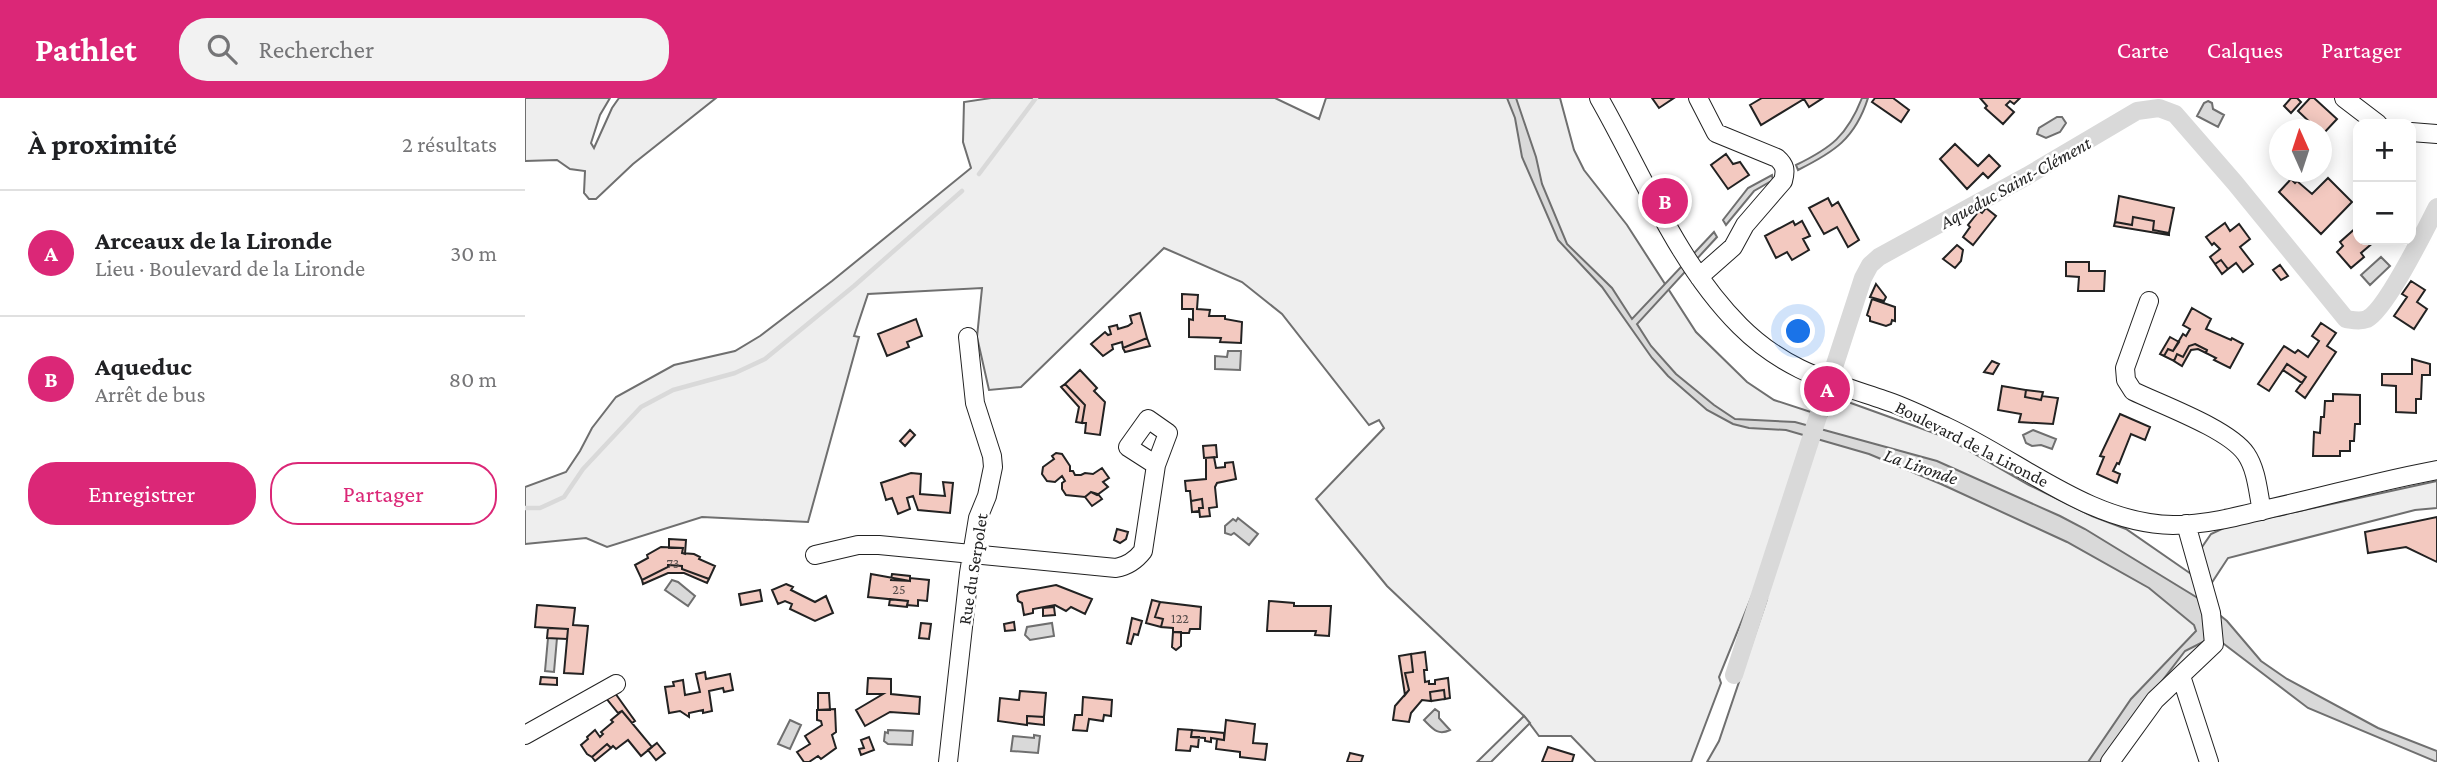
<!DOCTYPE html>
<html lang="fr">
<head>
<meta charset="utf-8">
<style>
	:root { --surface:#fff; --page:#f2f2f2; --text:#202124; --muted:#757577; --line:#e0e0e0; --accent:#db2777 }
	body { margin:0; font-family:"Crimson Pro",serif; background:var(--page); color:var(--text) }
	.controls { position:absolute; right:21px; top:21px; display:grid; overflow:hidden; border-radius:14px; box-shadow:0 4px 18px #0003 }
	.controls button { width:63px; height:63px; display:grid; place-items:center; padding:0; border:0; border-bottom:2px solid var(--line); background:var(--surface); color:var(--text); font:35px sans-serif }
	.compass { position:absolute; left:1744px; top:21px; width:63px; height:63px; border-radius:50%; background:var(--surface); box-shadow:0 4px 18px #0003; rotate:357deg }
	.you { position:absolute; left:1274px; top:234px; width:24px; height:24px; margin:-18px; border:5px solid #fff; border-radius:50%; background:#1a73e8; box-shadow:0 0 0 10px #1a73e833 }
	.badge { display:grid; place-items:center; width:46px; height:46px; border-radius:50%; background:var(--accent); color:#fff; font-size:23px; font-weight:700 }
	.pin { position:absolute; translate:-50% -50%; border:4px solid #fff; box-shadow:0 2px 7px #0006 }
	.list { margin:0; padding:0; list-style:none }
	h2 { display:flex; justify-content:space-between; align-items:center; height:91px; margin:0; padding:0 28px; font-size:30px }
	h2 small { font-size:23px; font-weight:400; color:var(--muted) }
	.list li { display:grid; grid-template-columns:46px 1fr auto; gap:21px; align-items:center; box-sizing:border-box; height:126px; padding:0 28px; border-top:2px solid var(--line) }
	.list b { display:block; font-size:26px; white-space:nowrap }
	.list p { margin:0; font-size:23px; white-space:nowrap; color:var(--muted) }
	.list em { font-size:23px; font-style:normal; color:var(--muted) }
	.actions { display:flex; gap:14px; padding:21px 28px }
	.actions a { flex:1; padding:16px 0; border:2px solid var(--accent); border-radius:28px; text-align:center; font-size:24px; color:var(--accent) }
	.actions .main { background:var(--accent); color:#fff }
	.icon { flex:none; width:38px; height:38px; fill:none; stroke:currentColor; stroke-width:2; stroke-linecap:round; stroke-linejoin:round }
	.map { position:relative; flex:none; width:1912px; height:664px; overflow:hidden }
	header { display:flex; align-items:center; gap:42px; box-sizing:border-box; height:98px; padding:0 35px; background:var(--accent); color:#fff }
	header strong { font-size:33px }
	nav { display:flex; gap:38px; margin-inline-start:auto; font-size:24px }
	.search { width:490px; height:63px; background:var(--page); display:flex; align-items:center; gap:18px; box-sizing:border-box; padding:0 24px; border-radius:28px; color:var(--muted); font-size:26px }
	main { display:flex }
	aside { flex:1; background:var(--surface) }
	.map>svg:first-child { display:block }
</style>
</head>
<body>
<header>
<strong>Pathlet</strong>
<div class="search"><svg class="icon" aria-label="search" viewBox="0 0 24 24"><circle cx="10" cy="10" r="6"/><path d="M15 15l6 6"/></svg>Rechercher</div>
<nav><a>Carte</a><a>Calques</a><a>Partager</a></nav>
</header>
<main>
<aside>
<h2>À proximité<small>2 résultats</small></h2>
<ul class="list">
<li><span class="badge">A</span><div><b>Arceaux de la Lironde</b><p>Lieu · Boulevard de la Lironde</p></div><em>30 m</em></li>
<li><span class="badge">B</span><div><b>Aqueduc</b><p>Arrêt de bus</p></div><em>80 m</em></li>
</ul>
<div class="actions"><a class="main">Enregistrer</a><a>Partager</a></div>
</aside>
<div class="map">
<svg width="1912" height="664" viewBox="0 0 1912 664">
	<rect width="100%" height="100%" fill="#fff"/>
	<!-- green -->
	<path fill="#eee" stroke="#6f6f6f" stroke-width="2" d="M0 0H85L75 17 66 45 69 50 87 10 94 0H191L108 66 71 101H64L59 95 60 73 45 71 32 62 0 63Z
		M466 0H750L794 21 801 0H1035L1049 52 1059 72 1102 127 1171 234 1222 284 1249 302 1301 319 1312 300 1420 339 1504 387 1567 418 1601 431 1669 478 1683 543 1649 578 1637 577 1566 664H1182L1194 643 1242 501 1228 495 1194 579 1196 585 1166 664H1071L1046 638H1014L999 618 862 488 791 401 859 330 854 322 844 327 757 216 717 184 639 150 496 289 464 292 452 239 457 190 343 196 329 238 334 239 283 424 177 419 82 449 61 440 0 446V389L41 374 55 353 67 330 91 299 149 267 210 253 235 238 307 183 446 70 438 44 439 4Z
		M1912 383V410L1890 412 1703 460 1684 489 1675 452 1686 436 1701 429Z"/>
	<!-- parking -->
	<path fill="#ededed" stroke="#6f6f6f" stroke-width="2" d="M999 618 1005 625 966 664H952Z"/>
	<!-- water -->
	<path fill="#d9d9d9" stroke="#6f6f6f" stroke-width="2" d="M982 0H991L1011 59 1017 86 1042 146 1087 190 1107 221 1189 134 1192 139 1112 226 1126 248 1151 276 1189 307 1210 321 1270 324 1412 363 1535 418 1560 431 1676 502 1702 523 1736 563 1762 581 1853 630 1912 653V664L1783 610 1699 546 1683 537 1682 542 1660 553 1575 664H1563L1606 601 1671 533 1669 527 1624 490 1542 444 1416 386 1344 356 1261 332 1224 330 1208 326 1182 312 1143 278 1127 260 1077 189 1033 142 997 59 990 20Z
		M1337 0H1343C1330 41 1309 54 1273 72L1271 67C1306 50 1322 38 1337 0Z
		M1683 3 1687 5 1688 11 1699 17 1693 29 1672 18 1679 5Z
		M1532 19H1537L1541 25 1535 34 1521 40 1512 36 1514 30Z
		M1247 77 1248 82 1229 93 1201 127 1198 122 1223 90Z
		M1856 159 1865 168 1845 187 1836 177Z
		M703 253H716L715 272 690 271V258L702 259Z
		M1508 332 1531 341 1527 351 1516 347 1507 348 1501 345 1498 337Z
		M713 420 733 436 724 447 709 435 706 437 700 435V428L708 421 711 423Z
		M147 482 153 484 170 498 163 508 140 492Z
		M527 525 529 538 505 542 500 537 502 529Z
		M23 540H32L29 574 20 573Z
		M910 611 914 614V620L925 632C913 638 908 631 899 622Z
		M265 622 276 627 265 651 253 646Z
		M363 632 388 633 387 647 363 646 359 643 360 634 363 635Z
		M509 637 515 638 513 655 486 653 488 638 509 640Z"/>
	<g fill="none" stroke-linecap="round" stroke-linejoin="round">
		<!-- stream -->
		<path stroke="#d9d9d9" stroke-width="4.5" d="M454 76 511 0
			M0 410H15L39 399 58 371 116 309 148 292 210 275 240 261 329 188 437 93"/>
		<!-- canal -->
		<path stroke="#d9d9d9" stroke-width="18" d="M1209 577 1338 180 1345 167 1354 159 1502 78 1612 13 1634 10 1650 16 1710 85 1821 221C1828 222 1835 224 1842 221 1861 212 1901 130 1912 109"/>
	</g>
	<!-- building -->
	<path fill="#f3c9c0" stroke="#222" stroke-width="2" d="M1127 0H1149L1134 10Z
		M1237 0H1298L1284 9 1279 1 1236 27 1225 7Z
		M1350 0H1368L1384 12 1376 24 1347 4Z
		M1455 0H1495L1489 6 1485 3 1481 7 1489 14 1478 26 1460 10 1462 8Z
		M1766 0H1772L1776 4 1766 15 1759 8Z
		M1785 0H1789L1812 21 1798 36 1797 32H1793L1773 13Z
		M1430 46 1453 68 1464 57 1475 68 1463 80 1458 75 1442 91 1415 61Z
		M1201 56 1208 66 1215 64 1224 77 1203 91 1186 67Z
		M1803 80 1827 104 1796 136 1754 94 1766 81 1770 85 1772 83 1787 96Z
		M1594 98 1649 110 1644 135 1628 132 1629 123 1608 119 1607 127 1590 124Z
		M1303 100 1307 108 1313 104 1334 142 1323 149 1312 129 1299 136 1284 110Z
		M1461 110 1471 118 1448 147 1438 139 1445 129 1443 127 1454 113 1457 115Z
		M1608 119 1629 123 1628 132 1644 135V137L1589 128 1590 124 1607 127Z
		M1268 123 1270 127 1277 123 1285 138 1278 141 1284 152 1267 162 1262 154 1251 160 1240 138Z
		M1700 125 1705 133 1714 126 1725 141 1715 149 1728 166 1718 174 1711 165 1703 171 1696 162 1690 166 1685 159 1695 151 1689 145 1687 147 1681 139Z
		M1833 128V142L1850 143 1836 155 1839 159 1826 170 1812 154 1818 148 1815 144Z
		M1432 147 1438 152 1436 163 1430 170 1418 161Z
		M1696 162 1703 171 1697 176 1690 166Z
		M1541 164H1564V173H1580L1579 193H1553L1554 179 1541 178Z
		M1755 167 1763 178 1756 182 1748 172Z
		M1886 183 1900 192 1892 204 1902 211 1889 231 1869 218 1882 199 1877 196Z
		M1351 186 1361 199 1359 203 1345 199Z
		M657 196 673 197 672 211 685 212 684 218H700V221L717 224 716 245 695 244 696 240 664 239V221L668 222V211H657Z
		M1347 201 1370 209V223L1367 222 1366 226 1361 228 1345 223V219L1342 217Z
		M1667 210 1686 221 1681 231 1706 242 1707 240 1718 246 1705 270 1689 262 1691 260 1681 255 1682 252 1670 246 1664 248 1658 259 1652 256 1649 263 1639 258 1643 251 1648 253 1658 236 1661 238 1665 231 1658 227Z
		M615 215 622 240 598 250 597 244 587 247 588 251 578 258 566 246 580 234 583 237 586 236 584 229 592 227 593 231 603 228 607 225 605 218Z
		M391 221 397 238 382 244 384 249 362 258 353 236Z
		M1796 225 1811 235 1802 248 1811 254 1780 300 1771 293 1781 279 1762 266 1744 293 1733 286 1759 248 1770 255 1773 252 1783 259 1794 243 1787 238Z
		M1645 239 1654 244 1648 253 1643 251 1639 258 1635 256Z
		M622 240 625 248 600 254 598 250Z
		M1670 246 1682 252 1681 255 1673 251 1666 252 1657 268 1649 263 1652 256 1658 259 1664 248Z
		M1887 261 1905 266V277H1897L1896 301H1891V315L1871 314V288L1857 287V276H1887Z
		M1467 263 1474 266 1468 276 1459 274Z
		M1762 266 1781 279 1777 285 1758 272Z
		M555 272 572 290 569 293 580 304 575 337 560 335 561 325H557L560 307 540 286Z
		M540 286 560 307 557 325 551 324 554 309 536 289Z
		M1477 288 1501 292 1500 299 1516 302 1517 298 1533 300 1528 326 1494 324 1496 316 1473 312Z
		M1501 292 1518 294 1516 302 1500 299Z
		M1808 296 1835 297V326H1830L1829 343H1825V353H1815V358H1788L1789 334 1795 335 1796 319H1799L1800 303H1808Z
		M1595 316 1625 329 1620 342 1606 336 1594 366 1592 365 1588 373 1595 376 1592 385 1572 376 1579 359 1575 358Z
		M385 332 390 337 380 348 375 343Z
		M691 347 692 359 679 360 678 348Z
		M531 355 537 356 545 368V373H548L550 377H556L560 375 568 376 577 370 584 380 578 384 583 389 572 397 566 394 560 399 541 397 537 391V385L540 383 537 378 530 384 522 383 517 376 518 369 529 361 527 358Z
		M689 359 691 370 700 369V365L708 364 711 381 692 385 690 389 692 409 684 410 685 418 675 419 674 410H678L677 401 666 403 665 393H661L660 383 681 381V360Z
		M386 375 396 376 395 396 420 398 418 384 428 385 425 415 393 412 388 398 382 400 385 411 373 416 367 400 361 402 356 385Z
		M566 394 573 396 577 401 567 408 560 399Z
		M677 401 678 410H674V413L667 414 666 403Z
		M1912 419V464L1881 449 1843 455 1840 434Z
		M592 431 603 434 601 441 595 445 589 442Z
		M144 441 161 442 160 456 157 455 158 450H144Z
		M136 449 158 450 157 455 169 456 175 459 174 461 190 468 184 481 157 471V468L143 467V469L117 482 110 467 123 460 122 457Z
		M143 467 157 468V471L184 481 182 485 159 475H143L118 486 117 482 143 469Z
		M346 476 385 483V480L404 482 402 503 393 502V508L382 507 383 503 343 499Z
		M367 476 385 478V483L366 482Z
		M261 486 268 489 266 492 290 504 301 498 308 515 290 523 265 511 267 506 260 503 253 506 247 492Z
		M531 487 567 501 560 516 546 509 541 513 530 507 508 511V515L499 517 497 505 493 503 492 497 495 494Z
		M235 492 237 503 216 507 214 496Z
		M365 501 383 503 382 509 364 507Z
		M627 502 635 504 630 519 638 521 636 529 621 525Z
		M744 503 769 505V508H806L804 538 790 537 791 533H742Z
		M635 504 676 509 675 531H665L664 535 648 534V530L636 529 638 521 630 519Z
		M12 507 50 510 48 527 63 528 58 576 39 575 43 531 10 529Z
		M529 509 530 517 518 518V510Z
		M607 520 617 523 613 537 609 536 606 546 602 545Z
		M489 524 490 532 480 533 479 526Z
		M396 525 406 526 404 541 394 540Z
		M23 530 43 531 42 541 22 540Z
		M648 534H656V548L651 552 647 549Z
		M900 554 902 572H899L900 584 904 583V586H910V582L923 580 925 600 920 601 919 592 905 594 906 603 897 602 886 615 884 624 868 622 870 608 884 592 880 575 888 574 886 556Z
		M886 556 888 574 880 575 884 592 880 597 874 558Z
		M180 574 181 581 205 576 208 592 199 594 198 590 184 593 187 613 178 615V612L164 615V619L155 613 144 615 140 589 149 588 148 584 158 582 160 597 175 594 171 576Z
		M16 579 32 580V587L15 586Z
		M343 580 366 581V596L395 599 394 616 365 614 340 628 331 612 358 596H342Z
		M919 592 920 601 906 603 905 594Z
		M495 593 521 595 519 619 502 618V627L473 623 475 600 494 602Z
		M90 595 110 623 107 625 97 613 93 615 81 600Z
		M293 595H304L305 612H293Z
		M558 599 587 602 586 618 579 617 578 623 564 621 562 633 548 632 550 617H557Z
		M310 611 311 634 307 637 311 650 296 661 293 658 284 664H279L272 654 285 646 280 638 297 627 296 623 292 622V612Z
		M97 613 127 649 116 658 103 642 91 651 88 648 86 650 82 646 67 659 62 656 56 647 63 641 62 639 70 632 75 639 78 636 76 634 88 624 86 622Z
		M502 618 519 619V627L502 625Z
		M701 622 730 626 728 645 742 646 740 662 715 659V654L691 651 692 641 699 642Z
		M653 631 667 632 666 639H674L673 649 666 648 665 653 651 652Z
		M667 632 699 635V642L686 640V644L680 643V640L666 639Z
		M344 639 349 652 336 657 334 651 339 650 336 642Z
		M132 645 140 655 131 662 123 652Z
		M82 646 86 650 70 663 67 659Z
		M1023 649 1049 657 1047 664H1017Z
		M825 655 838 658 836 664H822Z"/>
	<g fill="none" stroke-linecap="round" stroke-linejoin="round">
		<!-- minor casing -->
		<g stroke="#222" stroke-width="20">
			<path id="minor" d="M1074 0C1118 77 1152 165 1215 228 1259 272 1303 283 1359 302 1381 309 1402 320 1422 329 1495 363 1566 426 1648 427 1681 427 1715 418 1747 410 1802 398 1857 382 1912 372
				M1173 0 1191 35 1252 60C1260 67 1261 72 1258 83L1220 127 1208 149 1174 179
				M1819 0 1853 26
				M1886 34 1912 36
				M1624 203 1600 270 1601 282 1608 293C1637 307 1704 331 1721 356 1732 372 1733 395 1737 413
				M290 457 333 447H354L591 470C602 468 611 462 618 453L631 367 643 335 623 321 603 349 631 367
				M1656 578 1684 664
				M0 637 91 586
				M423 664 444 475 453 420 462 398 468 369 467 358 450 305 443 239
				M1585 664 1630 602 1689 546 1686 515 1661 426"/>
		</g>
		<!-- minor -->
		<use href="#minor" stroke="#fff" stroke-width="18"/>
	</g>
	<g text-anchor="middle" stroke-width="5" stroke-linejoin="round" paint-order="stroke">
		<!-- number labels -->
		<g font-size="14" fill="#564c4a">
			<text x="148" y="470">73</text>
			<text x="374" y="496">25</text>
			<text x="655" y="525">122</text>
		</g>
		<!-- street labels -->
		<g font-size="18" fill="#222" stroke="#fff">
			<text transform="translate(1447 346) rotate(27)" y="6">Boulevard de la Lironde</text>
			<text transform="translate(448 471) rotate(-81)" y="6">Rue du Serpolet</text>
		</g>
		<!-- water labels -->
		<g font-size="19" font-style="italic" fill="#222" stroke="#fff">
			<text transform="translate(1490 84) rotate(-29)" y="7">Aqueduc Saint-Clément</text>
			<text transform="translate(1396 368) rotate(19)" y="7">La Lironde</text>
		</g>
	</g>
</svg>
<div class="controls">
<button>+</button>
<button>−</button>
</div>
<svg class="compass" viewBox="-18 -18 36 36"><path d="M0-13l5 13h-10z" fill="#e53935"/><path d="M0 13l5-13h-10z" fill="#757577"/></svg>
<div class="you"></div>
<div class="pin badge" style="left:1302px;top:291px">A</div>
<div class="pin badge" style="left:1140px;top:103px">B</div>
</div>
</main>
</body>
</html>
